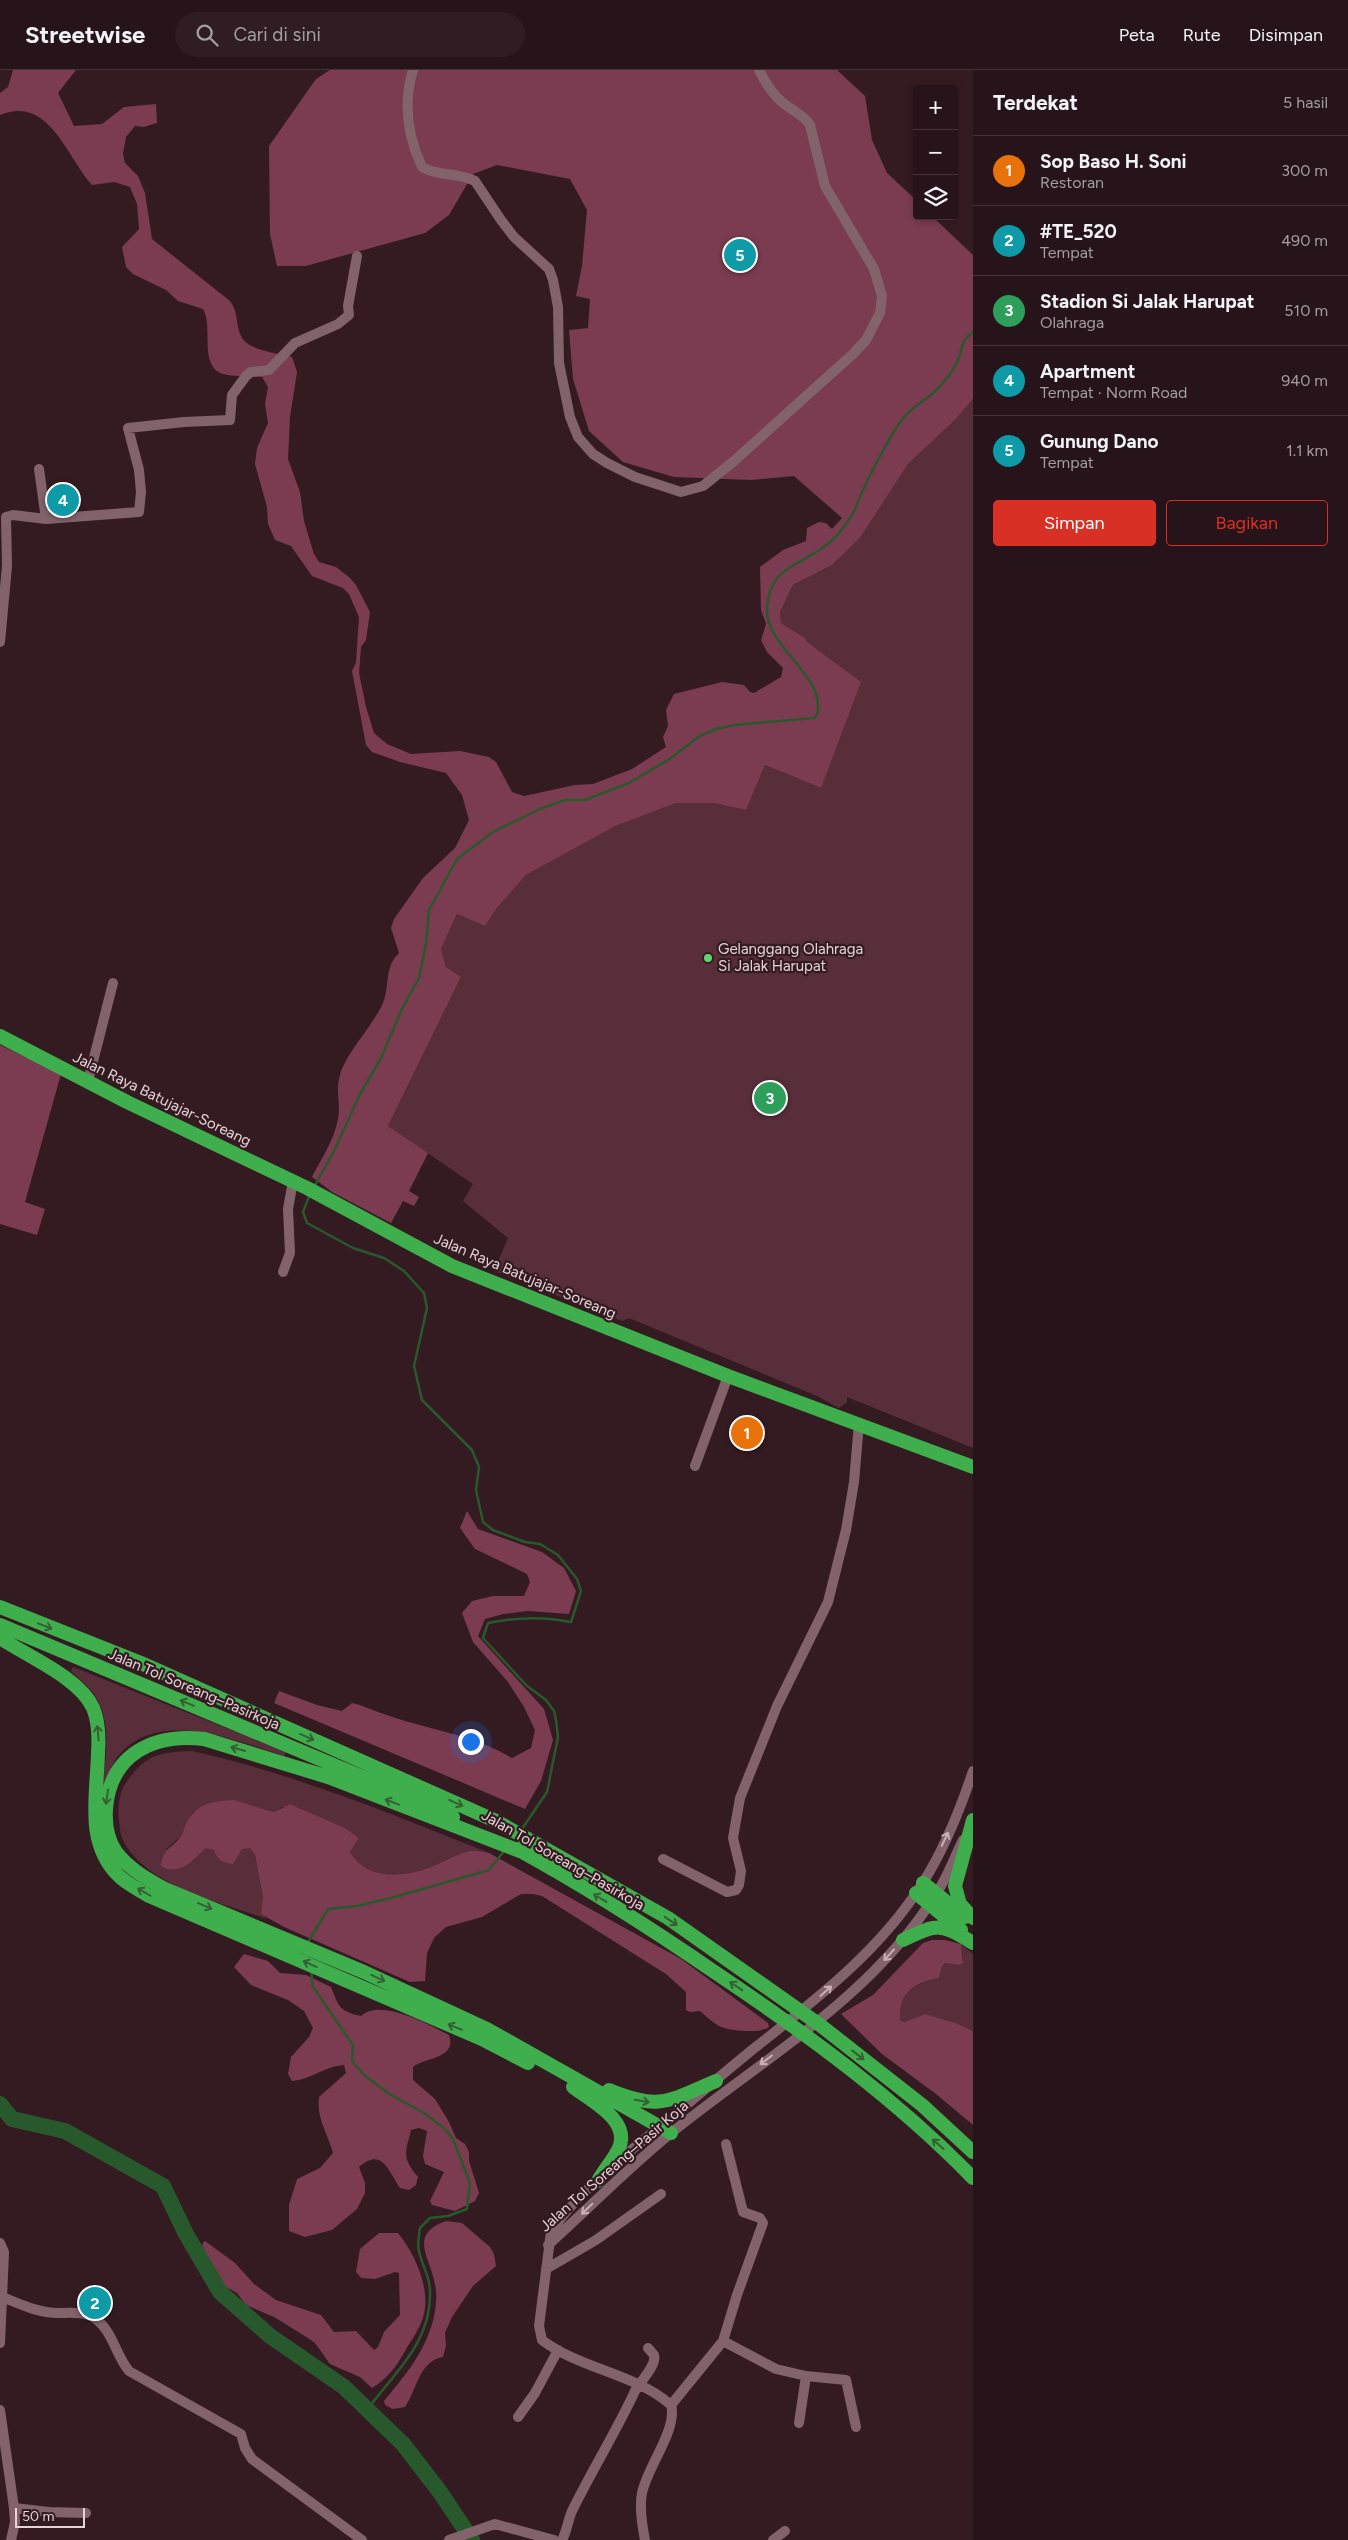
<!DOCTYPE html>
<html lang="id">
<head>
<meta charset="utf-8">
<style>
	:root { --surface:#27141a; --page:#2f1d23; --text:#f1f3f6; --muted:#a49ea2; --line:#433339; --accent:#d93025 }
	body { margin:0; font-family:Figtree,sans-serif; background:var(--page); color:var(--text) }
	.controls { position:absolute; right:15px; top:15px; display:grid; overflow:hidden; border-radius:5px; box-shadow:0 2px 8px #0003 }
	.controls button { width:45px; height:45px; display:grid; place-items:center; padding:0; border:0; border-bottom:1px solid var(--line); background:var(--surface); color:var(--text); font:25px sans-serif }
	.scale { position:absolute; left:15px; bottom:12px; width:70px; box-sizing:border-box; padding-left:5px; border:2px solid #e5d3d7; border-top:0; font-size:14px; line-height:18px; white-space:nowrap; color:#e5d3d7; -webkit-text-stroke:4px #341b22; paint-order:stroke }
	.you { position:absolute; left:470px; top:1671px; width:18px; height:18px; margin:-12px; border:4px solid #fff; border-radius:50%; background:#1a73e8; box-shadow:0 0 0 8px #1a73e833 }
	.badge { display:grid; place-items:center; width:32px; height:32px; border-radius:50%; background:var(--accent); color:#fff; font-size:16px; font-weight:700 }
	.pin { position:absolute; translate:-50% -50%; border:2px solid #fff; box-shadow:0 1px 5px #0006 }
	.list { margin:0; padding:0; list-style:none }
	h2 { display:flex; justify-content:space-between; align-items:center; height:65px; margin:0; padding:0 20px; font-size:21px }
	h2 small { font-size:16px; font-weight:400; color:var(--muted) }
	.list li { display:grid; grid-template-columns:32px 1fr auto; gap:15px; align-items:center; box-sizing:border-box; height:70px; padding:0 20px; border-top:1px solid var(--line) }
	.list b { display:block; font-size:19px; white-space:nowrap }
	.list p { margin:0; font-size:16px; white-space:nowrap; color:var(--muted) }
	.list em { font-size:16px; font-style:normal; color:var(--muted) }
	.actions { display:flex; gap:10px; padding:15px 20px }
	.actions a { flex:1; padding:11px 0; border:1px solid var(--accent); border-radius:5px; text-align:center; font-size:18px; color:var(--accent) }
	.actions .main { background:var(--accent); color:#fff }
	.icon { flex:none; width:28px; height:28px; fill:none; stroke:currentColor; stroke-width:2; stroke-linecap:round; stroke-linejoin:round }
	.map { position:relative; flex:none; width:973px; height:2470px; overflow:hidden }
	header { display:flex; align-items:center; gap:30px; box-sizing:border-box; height:70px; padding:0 25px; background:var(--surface); border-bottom:1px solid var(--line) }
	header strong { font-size:24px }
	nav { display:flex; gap:28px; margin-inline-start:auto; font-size:18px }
	.search { width:350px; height:45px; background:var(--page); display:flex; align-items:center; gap:12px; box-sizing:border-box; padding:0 18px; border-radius:28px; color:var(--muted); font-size:19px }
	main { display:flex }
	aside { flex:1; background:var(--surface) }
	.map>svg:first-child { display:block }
</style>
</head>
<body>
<header>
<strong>Streetwise</strong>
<div class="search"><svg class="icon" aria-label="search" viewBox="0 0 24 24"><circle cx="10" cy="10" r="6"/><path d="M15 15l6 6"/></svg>Cari di sini</div>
<nav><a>Peta</a><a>Rute</a><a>Disimpan</a></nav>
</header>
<main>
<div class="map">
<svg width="973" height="2470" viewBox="0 0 973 2470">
	<rect width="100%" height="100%" fill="#341b22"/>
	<!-- green -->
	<path fill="#582e3b" d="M973 329V1378L847 1327V1332L839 1338 817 1326 629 1248 622 1251 494 1201 508 1168 463 1131 473 1114 388 1056 461 907 446 897 441 879 457 844 485 856 497 838 526 805 615 755 676 733H713L746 740 765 695 821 718 807 572 805 568 781 553 780 542 793 515 832 495 860 468 908 394 955 350Z
		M73 1597 286 1682 284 1686C236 1670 154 1636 116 1689 107 1703 104 1721 100 1736 103 1701 116 1654 93 1623 87 1615 78 1608 71 1601Z
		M192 1681C295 1704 392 1744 489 1783 484 1782 476 1780 470 1781 456 1784 444 1792 431 1797 403 1807 367 1811 350 1782L359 1768 345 1758 314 1746 298 1737H282L274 1742 237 1731 193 1742 179 1768 166 1779 193 1791 206 1778 250 1777 255 1785 263 1827 261 1844 268 1849C224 1834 144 1815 123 1770 120 1765 120 1757 119 1751 117 1740 119 1724 125 1714 145 1685 158 1682 192 1681Z
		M961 1874 973 1884V1961L956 1953 925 1944 904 1952 900 1950C899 1922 914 1914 939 1908L942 1896 945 1893 958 1895 963 1889Z"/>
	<!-- forest -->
	<path fill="#7b3c51" d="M13 0H76L58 23 74 56 102 54 124 37 156 34 157 53 144 57 135 56 126 67 123 84 125 93 138 106 145 123 152 169 230 231C239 242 235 256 242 268 250 281 279 283 292 287L297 302 290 347 288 389 300 422 304 451 314 484 319 492 336 497 350 508 356 515 370 542 366 570 361 577 359 603 366 637 374 663 387 674 411 684 460 681 489 687 496 692 512 722 524 726 575 715 593 714 632 699 666 677 663 667 668 656 666 640 674 624 722 612 744 615 750 622 754 623 781 607 783 598 767 582 761 570 766 554 761 540 760 497 783 480 806 471 807 458 819 452 826 453 832 459 842 448 794 406 751 410 674 407 623 392 589 361 573 309 569 260 588 258 590 229 576 226 582 196 587 140 570 109 497 95 473 104 449 145 425 163 306 196H277L270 164 269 76 316 9 330 0H837L865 26 872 70 887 103 917 131V146H932L973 185V329L955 350 908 394 860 468 832 495 793 515 780 542 781 553 805 568 807 572 861 612 821 718 765 695 746 740 713 733H676L615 756 526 805 497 838 485 856 457 844 441 879 446 897 461 907 388 1056 428 1083 409 1121 419 1127 414 1136 403 1131 391 1153 332 1122 312 1107C323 1086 338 1064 339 1040 339 1027 336 1018 340 1005 346 983 372 957 383 933 390 916 384 897 399 883L391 858 394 849 423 808 455 778 469 750 462 725 446 703 400 692 372 682 366 675 352 601 356 593 359 547 349 524 343 518 312 506 291 476 275 470 268 454 267 437 255 394 257 378 268 353 265 334 268 317 262 307C250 306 234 307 223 304 198 296 214 257 203 239L178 231 166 220 133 204 126 197 122 177 139 159 137 134 130 117 114 112 92 115C66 86 49 25 0 45V23L8 17Z
		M0 975 61 1004 25 1132 45 1139 37 1165 0 1154Z
		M467 1441 478 1459 542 1482 564 1498 576 1521 569 1544 528 1541 503 1544 485 1549 478 1566 544 1639 553 1670 541 1711 525 1739 274 1633 279 1621 317 1635 342 1641 352 1633C363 1635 371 1640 381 1643 424 1659 472 1664 512 1688L531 1678 535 1660 524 1637 508 1612 473 1572 462 1543 472 1531 493 1526H524L530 1512 527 1504 475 1479 460 1458Z
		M234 1730 274 1742 290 1734 345 1758 359 1768 350 1782C367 1811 404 1807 431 1797 444 1792 456 1784 470 1781 476 1780 484 1782 489 1783L681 1889 768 1953 769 1957C760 1964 729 1961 719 1956 712 1952 706 1946 700 1941L690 1942 686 1940V1922L666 1904 542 1826 533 1824H521L482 1847 446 1857 434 1868 427 1883 425 1911 410 1912 284 1857 261 1844 263 1827 255 1785 250 1778 242 1779 233 1794C222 1793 218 1790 214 1780L206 1778C194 1790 178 1807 161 1796 164 1776 171 1780 180 1767 183 1763 184 1757 187 1752 197 1733 214 1731 234 1730Z
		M945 1870 961 1874 963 1893 958 1895 945 1893 942 1896 939 1908C914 1913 899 1922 900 1950L904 1952 925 1944 956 1953 973 1961V2055L936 2024 882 1984 841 1944 873 1925 923 1873 932 1870Z
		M244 1884 268 1891 280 1903 306 1905 331 1917C339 1937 339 1941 361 1946 381 1928 427 1954 449 1965 457 1989 426 1987 413 1997V2010L435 2029 449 2052 456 2068 465 2074 469 2082V2091L479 2123 475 2131 455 2141 432 2135 430 2131 444 2102 425 2094 423 2086 427 2061 419 2058 411 2060C405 2084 402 2088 418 2107L416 2115 409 2120 400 2118C388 2100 382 2077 359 2097L365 2113V2123L357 2139 332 2160 305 2167 289 2161V2135L297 2109 320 2098 333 2083C328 2064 316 2048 319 2027L346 2003 344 1995C325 1996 310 2010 292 2011L288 2004 291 1987 309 1967 313 1958 304 1941 288 1930 251 1915 234 1897Z
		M446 2151 462 2153 490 2177 494 2184 496 2196 473 2216 452 2247 445 2263 446 2276 443 2287C419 2291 417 2319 405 2337L393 2339 385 2335 384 2331C402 2309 421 2287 430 2260 435 2248 438 2227 435 2215 431 2188 407 2165 446 2151Z
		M379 2163H398C416 2185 434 2225 421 2253 417 2263 410 2272 405 2281 397 2296 387 2309 372 2318L360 2307 330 2294 315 2273 308 2268 274 2247 246 2235 237 2223 226 2217 220 2210 208 2192 202 2174 205 2171 235 2193 254 2214 276 2230 321 2245 334 2262 356 2261 374 2280 378 2277 384 2262 400 2245 399 2203 395 2202 375 2209 361 2208 356 2202 360 2179Z"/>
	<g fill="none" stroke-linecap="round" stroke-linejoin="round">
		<!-- stream -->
		<path stroke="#28592c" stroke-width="2.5" d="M314 1117 335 1079 359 1026 381 988 402 939 419 908 426 874 429 840 457 789 493 762 540 739 565 730H585L629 713 668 690 700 666 716 659 734 655 814 648 817 645C827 605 765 578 767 538 770 496 798 497 825 476 834 470 842 460 848 451 855 442 858 431 863 420 874 397 886 372 901 351 912 335 932 328 943 313 949 306 956 296 959 287 963 275 962 270 973 262
			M310 1124 303 1142 307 1153 353 1178 384 1188 404 1201 424 1223 427 1238 414 1296 422 1330 472 1380 479 1397 476 1420 483 1452 493 1460 525 1472 540 1474 558 1485 577 1509 581 1521 571 1552C542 1546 517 1547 488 1553L483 1568 526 1615 546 1630 554 1641 556 1650 558 1667 547 1722 522 1759
			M308 1872 328 1839 357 1836 391 1828 489 1800 504 1781
			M311 1900 313 1917 353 1975 352 1991 365 2006 391 2025 424 2043 444 2058 453 2069 470 2113 467 2139 448 2146 430 2148 420 2158C419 2165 417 2175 419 2181 422 2196 430 2206 430 2221 432 2272 394 2303 367 2340"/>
		<!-- river -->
		<path stroke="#28592c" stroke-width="16" d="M0 2034 12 2049 65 2061 163 2116 186 2164 220 2222 270 2266 344 2317 403 2374 440 2422 472 2470"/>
		<!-- minor -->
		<path stroke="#82636c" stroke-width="10" d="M413 0C403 33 407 65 422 97 439 107 458 102 475 111L501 150 514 167 549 199 553 210 558 237 559 293 570 347 578 367 593 384 607 393 635 407 681 422 703 416 734 391 853 284 866 270 880 243 882 226 874 199 825 116 810 55C803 44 792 41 782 32 772 24 765 12 759 0
			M39 399 46 449
			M0 572 7 496 6 447 13 445 46 449 139 442 141 422 139 400 128 358 184 352 230 350 232 325 246 306 251 302 269 300 295 273 338 254 349 245 348 236 357 186
			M88 1011 113 913
			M283 1202 290 1183 288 1139 293 1111
			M695 1396 728 1306
			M663 1789 727 1822 736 1820 739 1815 741 1801 733 1768 740 1728 777 1636 828 1532 846 1460 854 1412 859 1353
			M0 2173 4 2182 0 2273
			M548 2175C589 2138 628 2098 671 2063 763 1989 872 1927 936 1824 947 1808 954 1788 963 1770
			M546 2199 596 2170 661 2124
			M2 2227C20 2234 38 2243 58 2243 70 2243 86 2241 96 2249 113 2262 116 2286 129 2301L241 2364 245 2378 252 2389 362 2470
			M723 2271 776 2299 806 2306 846 2310 856 2357
			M671 2335 723 2271 737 2225 763 2153 760 2148 743 2142 726 2074
			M0 2340 14 2438 15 2452 11 2470
			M518 2347 535 2323 558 2280
			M799 2353 806 2306
			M14 2438 49 2442 86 2443
			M449 2470 495 2454 554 2470
			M562 2470C567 2461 568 2450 572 2441 592 2400 616 2362 635 2321 640 2311 657 2296 654 2285L648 2278
			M645 2470C642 2455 639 2438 642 2423 647 2397 678 2359 671 2335 634 2303 580 2299 542 2270L539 2256 551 2162C577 2122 633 2078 671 2048 698 2025 725 2002 752 1980 814 1931 879 1882 922 1814 944 1780 960 1740 973 1701
			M773 2470 785 2461"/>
		<!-- highway -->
		<path stroke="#3eaf4c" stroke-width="14" d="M0 966 127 1032 307 1118 452 1196 728 1306 973 1397
			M0 1537 141 1593 496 1751 668 1848 820 1955 922 2035 973 2082
			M0 1555 403 1724 453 1747
			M0 1568C27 1586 80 1608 93 1638 99 1652 99 1669 98 1683 97 1726 85 1773 119 1806 127 1814 138 1819 147 1825L482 1969 528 1993
			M973 1750 955 1816 960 1834 973 1848
			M517 1779C585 1816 652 1859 716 1903 807 1964 896 2029 973 2108
			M525 1783 328 1707 204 1669C154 1663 110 1684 106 1739 105 1754 107 1769 116 1782 129 1799 147 1809 165 1819L364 1902 487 1959 671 2063
			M923 1813 965 1847
			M916 1823 961 1860
			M903 1870C937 1854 940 1852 973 1873
			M573 2017C591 2031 631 2050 619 2078 614 2089 604 2100 598 2111
			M609 2020C659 2041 669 2031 716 2011"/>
	</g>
	<!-- one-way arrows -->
	<defs><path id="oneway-shaft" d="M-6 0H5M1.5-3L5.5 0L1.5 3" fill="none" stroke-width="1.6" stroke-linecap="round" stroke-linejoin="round" transform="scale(1.25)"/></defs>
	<g stroke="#385e35">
		<use href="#oneway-shaft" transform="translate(45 1556) rotate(21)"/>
		<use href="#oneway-shaft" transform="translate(187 1633) rotate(-157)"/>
		<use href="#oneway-shaft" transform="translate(98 1663) rotate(-95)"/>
		<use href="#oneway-shaft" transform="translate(307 1667) rotate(24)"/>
		<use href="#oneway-shaft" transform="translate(238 1679) rotate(-164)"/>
		<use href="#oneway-shaft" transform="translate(107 1727) rotate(98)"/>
		<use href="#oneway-shaft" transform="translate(392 1732) rotate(-159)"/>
		<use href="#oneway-shaft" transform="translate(456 1733) rotate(24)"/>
		<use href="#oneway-shaft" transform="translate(144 1822) rotate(-150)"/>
		<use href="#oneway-shaft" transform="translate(600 1828) rotate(-149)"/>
		<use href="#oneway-shaft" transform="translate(205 1836) rotate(23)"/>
		<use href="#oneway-shaft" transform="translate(671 1851) rotate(34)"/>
		<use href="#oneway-shaft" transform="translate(310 1894) rotate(-156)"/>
		<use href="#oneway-shaft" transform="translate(378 1908) rotate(25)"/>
		<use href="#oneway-shaft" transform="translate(736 1916) rotate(-146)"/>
		<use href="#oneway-shaft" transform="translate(455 1957) rotate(-157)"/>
		<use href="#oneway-shaft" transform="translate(858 1985) rotate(38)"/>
		<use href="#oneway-shaft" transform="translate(642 2031) rotate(9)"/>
		<use href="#oneway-shaft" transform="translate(938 2074) rotate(-139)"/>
	</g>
	<g stroke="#c7b1b7">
		<use href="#oneway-shaft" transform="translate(945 1769) rotate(-65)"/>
		<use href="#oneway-shaft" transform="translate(889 1885) rotate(132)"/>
		<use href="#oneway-shaft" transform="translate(826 1921) rotate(-42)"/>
		<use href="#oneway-shaft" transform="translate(766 1990) rotate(143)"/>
		<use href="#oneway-shaft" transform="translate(587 2139) rotate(136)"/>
	</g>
	<!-- markers -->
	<circle fill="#60d56b" stroke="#341b22" stroke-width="2" cx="708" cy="888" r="5"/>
	<g text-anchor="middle" stroke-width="4.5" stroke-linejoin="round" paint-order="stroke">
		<!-- poi labels -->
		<g font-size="15" fill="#e5d3d7" stroke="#341b22" text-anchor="start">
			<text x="718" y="884">Gelanggang Olahraga<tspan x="718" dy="17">Si Jalak Harupat</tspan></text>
		</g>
		<!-- street labels -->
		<g font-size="15" fill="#e5d3d7" stroke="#341b22">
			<text transform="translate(162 1029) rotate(26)" y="5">Jalan Raya Batujajar-Soreang</text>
			<text transform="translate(525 1206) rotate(23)" y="5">Jalan Raya Batujajar-Soreang</text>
			<text transform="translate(194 1619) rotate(23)" y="5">Jalan Tol Soreang–Pasirkoja</text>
			<text transform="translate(563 1790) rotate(30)" y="5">Jalan Tol Soreang–Pasirkoja</text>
			<text transform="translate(614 2096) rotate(-41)" y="5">Jalan Tol Soreang–Pasir Koja</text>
		</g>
	</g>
</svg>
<div class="controls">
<button>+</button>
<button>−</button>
<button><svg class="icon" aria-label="layers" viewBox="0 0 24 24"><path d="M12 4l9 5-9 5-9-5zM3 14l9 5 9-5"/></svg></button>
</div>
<div class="scale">50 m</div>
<div class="you"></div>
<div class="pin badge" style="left:747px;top:1363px;background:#e8710a">1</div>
<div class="pin badge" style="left:95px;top:2233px;background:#0f9aa8">2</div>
<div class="pin badge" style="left:770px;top:1028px;background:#2e9e5b">3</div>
<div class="pin badge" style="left:63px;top:430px;background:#0f9aa8">4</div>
<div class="pin badge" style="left:740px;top:185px;background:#0f9aa8">5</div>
</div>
<aside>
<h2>Terdekat<small>5 hasil</small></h2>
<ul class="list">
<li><span class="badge" style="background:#e8710a">1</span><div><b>Sop Baso H. Soni</b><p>Restoran</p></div><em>300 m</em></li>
<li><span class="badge" style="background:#0f9aa8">2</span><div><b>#TE_520</b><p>Tempat</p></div><em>490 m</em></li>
<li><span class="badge" style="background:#2e9e5b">3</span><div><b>Stadion Si Jalak Harupat</b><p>Olahraga</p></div><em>510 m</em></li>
<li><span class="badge" style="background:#0f9aa8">4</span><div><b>Apartment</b><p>Tempat · Norm Road</p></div><em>940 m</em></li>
<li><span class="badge" style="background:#0f9aa8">5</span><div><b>Gunung Dano</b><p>Tempat</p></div><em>1.1 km</em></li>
</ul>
<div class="actions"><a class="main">Simpan</a><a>Bagikan</a></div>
</aside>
</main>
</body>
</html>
